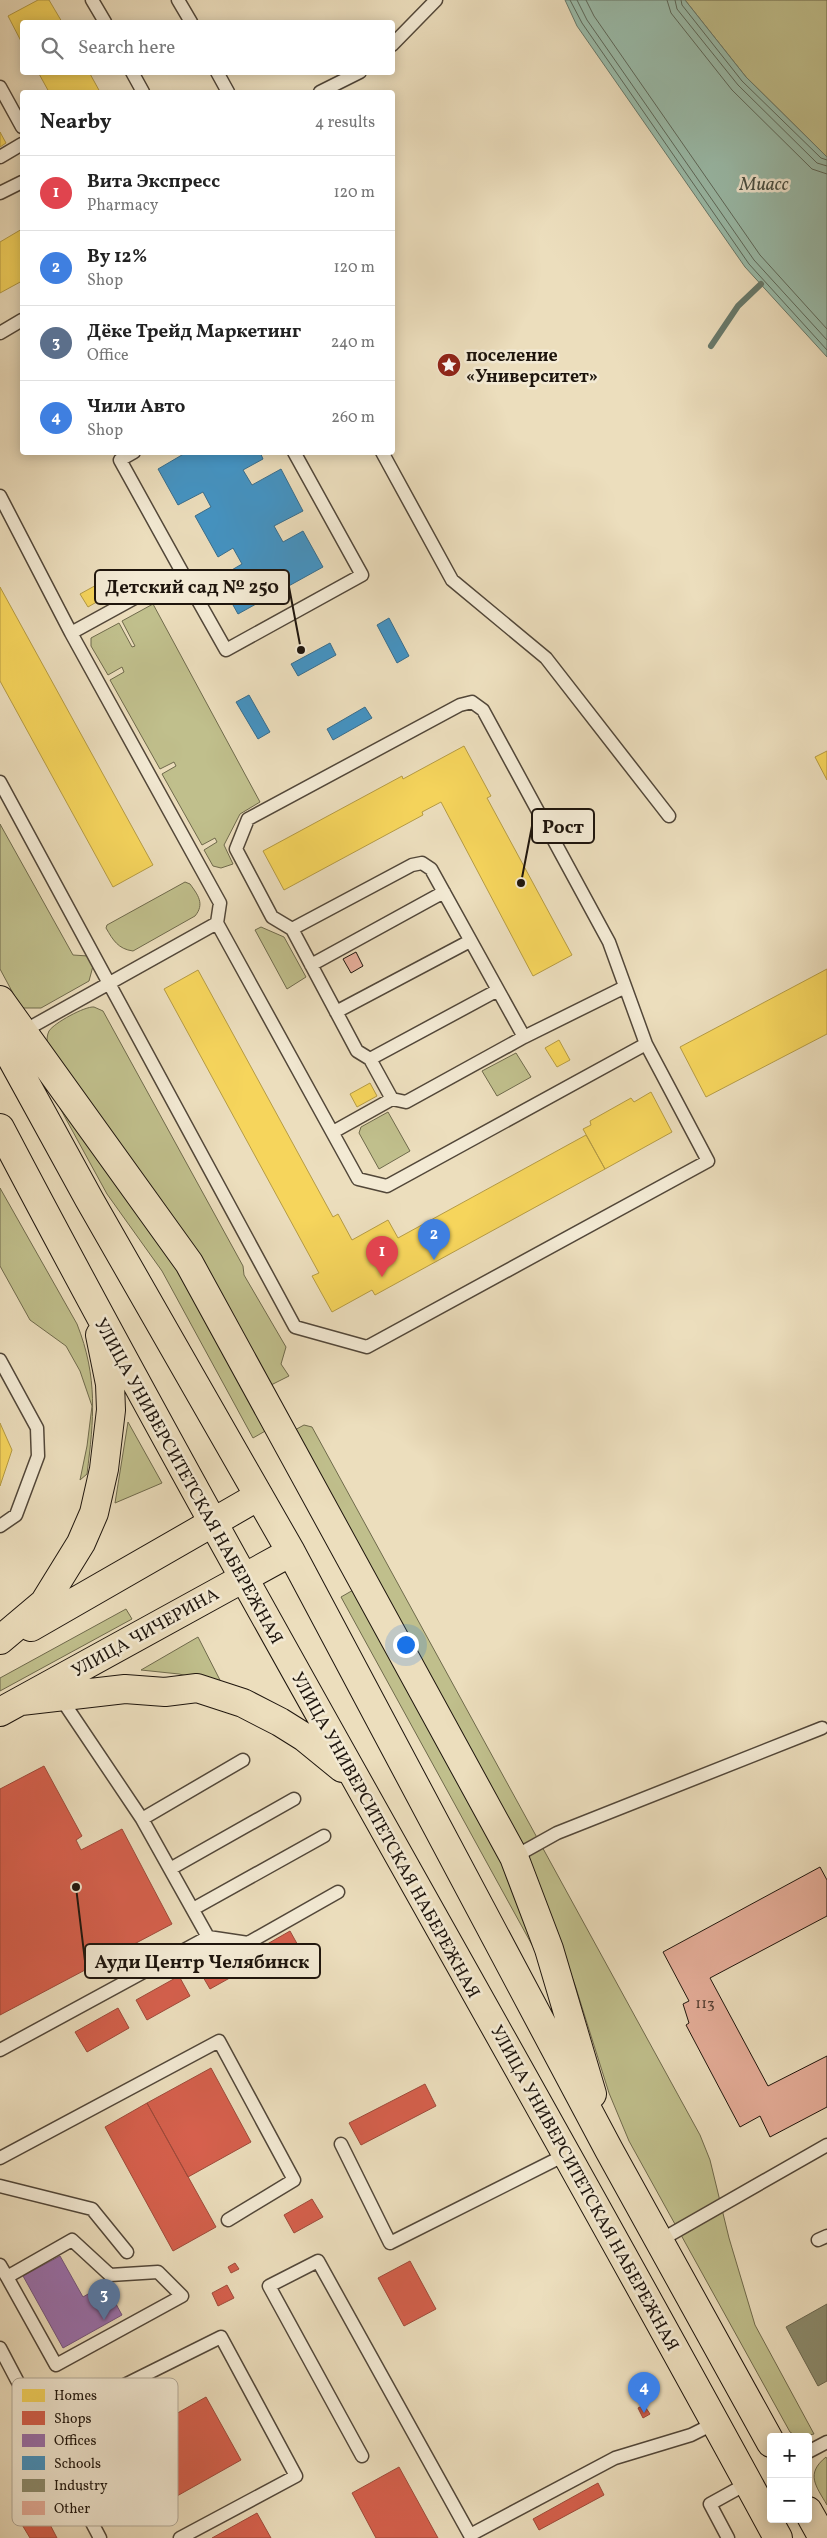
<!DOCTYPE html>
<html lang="en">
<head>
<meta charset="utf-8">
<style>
	:root { --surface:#fff; --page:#f6f6f6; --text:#222; --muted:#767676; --line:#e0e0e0; --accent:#8f2418 }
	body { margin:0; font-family:Vollkorn,serif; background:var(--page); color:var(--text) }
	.controls { position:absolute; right:15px; bottom:15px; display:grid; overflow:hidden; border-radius:5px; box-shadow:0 2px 12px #0003 }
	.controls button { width:45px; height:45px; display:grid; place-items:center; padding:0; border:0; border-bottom:1px solid var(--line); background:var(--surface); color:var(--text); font:25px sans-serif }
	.you { position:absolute; left:405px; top:1644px; width:18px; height:18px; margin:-12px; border:4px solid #fff; border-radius:50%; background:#1a73e8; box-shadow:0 0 0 8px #1a73e833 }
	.badge { display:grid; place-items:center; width:32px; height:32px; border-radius:50%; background:var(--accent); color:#fff; font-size:16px; font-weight:700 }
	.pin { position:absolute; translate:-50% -41px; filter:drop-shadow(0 1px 2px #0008) }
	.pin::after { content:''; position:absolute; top:26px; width:18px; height:15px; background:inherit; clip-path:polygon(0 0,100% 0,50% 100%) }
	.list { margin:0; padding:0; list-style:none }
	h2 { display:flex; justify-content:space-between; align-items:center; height:65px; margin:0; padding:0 20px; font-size:21px }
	h2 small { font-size:16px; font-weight:400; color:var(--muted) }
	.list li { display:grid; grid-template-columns:32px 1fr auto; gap:15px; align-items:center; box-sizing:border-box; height:75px; padding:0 20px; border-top:1px solid var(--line) }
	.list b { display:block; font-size:19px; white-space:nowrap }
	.list p { margin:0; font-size:16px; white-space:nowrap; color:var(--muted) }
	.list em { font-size:16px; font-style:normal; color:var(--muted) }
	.icon { flex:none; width:28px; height:28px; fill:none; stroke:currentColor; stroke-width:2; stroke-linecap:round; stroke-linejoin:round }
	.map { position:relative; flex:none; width:827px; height:2538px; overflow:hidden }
	.search { position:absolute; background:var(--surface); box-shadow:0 2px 12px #0003; left:20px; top:20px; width:375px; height:55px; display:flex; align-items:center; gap:12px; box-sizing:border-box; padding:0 18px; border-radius:5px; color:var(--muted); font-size:19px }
	.panel { position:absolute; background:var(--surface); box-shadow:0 2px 12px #0003; left:20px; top:90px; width:375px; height:365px; border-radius:5px }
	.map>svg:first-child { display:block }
</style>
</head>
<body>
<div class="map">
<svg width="827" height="2538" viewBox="0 0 827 2538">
	<rect width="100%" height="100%" fill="#ecdebd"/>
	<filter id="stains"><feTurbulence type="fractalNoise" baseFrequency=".004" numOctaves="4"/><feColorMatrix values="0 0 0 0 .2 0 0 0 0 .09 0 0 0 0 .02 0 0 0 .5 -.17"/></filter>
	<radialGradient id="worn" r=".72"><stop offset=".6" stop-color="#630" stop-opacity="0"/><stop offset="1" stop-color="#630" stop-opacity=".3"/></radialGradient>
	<!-- green -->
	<path fill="#c0bf8c" stroke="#6f6a4c" d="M685 0H827V157L746 77Z
		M153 604 260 802 240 814 224 845 233 864 221 868 213 866 204 850 217 842 215 838 202 845 162 774 176 766 174 762 160 769 110 680 124 672 122 667 108 675 91 646V638L119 623 132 647 135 646 122 621Z
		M0 824 73 955 88 956 93 966 89 981 41 1008H21L0 969Z
		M185 882 190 884C198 895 205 904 195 916L133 951C118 949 113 940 106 928L107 925Z
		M261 927 284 937 306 977 287 989 255 930Z
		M94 1007 103 1011 243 1266 244 1275 286 1347 281 1364 289 1376 269 1386 47 1043C47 1039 47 1035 49 1031 54 1023 85 1006 94 1007Z
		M516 1053 531 1077 497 1096 482 1071Z
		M49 1088 177 1265 267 1430 253 1438 162 1271 107 1194Z
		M388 1112 410 1151 379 1169 359 1133 361 1127Z
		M0 1188 77 1324C98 1377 94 1419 87 1474L80 1480 87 1446 92 1406 80 1371 66 1346 30 1320 0 1266Z
		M128 1422 162 1483 115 1503Z
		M304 1425 312 1427 700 2135 710 2160 729 2238 755 2325 814 2434 798 2437 790 2432 629 2141 609 2093 576 1988 539 1886 293 1431Z
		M355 1589 505 1865 537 1954 341 1597Z
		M126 1609 132 1619 0 1691V1678Z
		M198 1637 222 1684 179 1674 141 1670Z
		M826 2457 827 2459V2505C816 2486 805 2474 826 2457Z"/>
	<!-- water -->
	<path fill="#9abdac" stroke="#687a6c" d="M565 0H685L746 77 827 157V357L745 267 577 26Z"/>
	<!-- homes -->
	<path fill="#f6d55c" stroke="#b59b44" d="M38 0H49L62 22H22V43L8 16Z
		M38 72H89L100 92H49Z
		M0 132 6 143 0 147Z
		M22 229V281L0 293V242Z
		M100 583 107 596 88 607 80 594Z
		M0 587 153 865 113 887 0 681Z
		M464 746 491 796 487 798 572 955 533 976 441 802 422 812 423 815 284 890 263 851 402 776 403 779Z
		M827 751V780L815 757Z
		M827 969V1034L706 1097 680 1047Z
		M198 970 333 1217 338 1214 352 1240 388 1220 398 1238 586 1135 605 1169 375 1295 372 1290 332 1312 312 1276 319 1273 164 989Z
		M559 1040 570 1060 557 1067 545 1048Z
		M370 1083 377 1096 357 1107 350 1094Z
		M651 1092 672 1132 605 1169 583 1129 591 1125 590 1121 631 1098 634 1102Z
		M0 1423 12 1450 0 1486Z"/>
	<!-- shops -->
	<path fill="#d6604d" stroke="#9f4a3a" d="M44 1766 82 1836 76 1840 81 1850 122 1829 172 1924 0 2015V1789Z
		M290 1931 300 1949 272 1964 262 1947Z
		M242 1945 253 1965 210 1989 199 1970Z
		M179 1976 190 1996 147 2020 136 2000Z
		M118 2008 129 2028 87 2052 75 2032Z
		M211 2068 251 2142 188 2177 147 2103Z
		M425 2084 436 2106 361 2145 349 2123Z
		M147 2103 216 2227 173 2251 105 2127Z
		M312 2199 323 2217 294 2233 284 2215Z
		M410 2261 436 2309 404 2326 378 2278Z
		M235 2263 239 2269 231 2273 228 2267Z
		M227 2285 234 2298 218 2306 212 2293Z
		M206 2397 241 2460 129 2523 94 2460Z
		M644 2405 650 2414 643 2418 638 2408Z
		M399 2467 438 2538H376L352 2493Z
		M598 2483 604 2495 539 2530 533 2519Z
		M43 2511 57 2538H30L21 2523Z
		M257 2513 271 2538H212Z"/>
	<!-- offices -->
	<path fill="#9970ab" stroke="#74557c" d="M60 2256 83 2297 105 2284 122 2315 63 2348 23 2276Z"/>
	<!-- schools -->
	<path fill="#4393c3" stroke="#386d8c" d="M187 452H260L263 459 243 470 252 485 281 469 303 511 274 526 283 542 303 531 323 567 238 614 218 578 242 564 233 548 218 557 195 516 211 507 203 492 178 505 158 469Z
		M389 618 409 656 397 663 377 625Z
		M330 643 336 655 298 676 291 664Z
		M249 695 270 732 258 739 236 702Z
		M365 707 372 718 333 740 327 729Z"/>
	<!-- industry -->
	<path fill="#8c8c6e" stroke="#6b6851" d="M827 2304V2381L818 2386 786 2327Z"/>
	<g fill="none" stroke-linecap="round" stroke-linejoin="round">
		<!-- shore -->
		<path stroke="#5c695c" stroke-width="1" d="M570 0 582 23 749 264 827 350
			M577 0 587 20 754 260 827 340
			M586 0 594 16 760 255 827 329
			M667 0 671 13 732 90 812 169 827 174
			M675 0 677 9 738 85 817 163 827 166
			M681 0 682 5 742 81 821 158 827 160"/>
		<!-- stream -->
		<path stroke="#687a6c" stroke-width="6" d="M711 346 738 306 761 284"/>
	</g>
	<!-- building -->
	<path fill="#e6ae9a" stroke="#1e150d" d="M356 952 363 966 351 973 343 959Z
		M820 1867 827 1880V1916L710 1978 768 2086 827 2056V2107L770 2137 760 2116 740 2127 686 2025 689 2023 683 2004 689 2001 663 1952Z"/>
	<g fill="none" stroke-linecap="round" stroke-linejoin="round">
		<!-- lane casing -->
		<g stroke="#524739" stroke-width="15">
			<path id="lane" d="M92 0 105 22
				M178 0 191 22
				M392 45 436 0
				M132 72 143 92
				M217 72 228 92
				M0 87 22 127
				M320 92 360 72
				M0 157 22 144
				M0 193 22 182
				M0 333 22 320
				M134 452 120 460 182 572
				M382 452 452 580 546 658 669 816
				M0 496 71 633 220 903 217 923 358 1179 387 1186 646 1044 708 1161 367 1347 295 1327 0 782
				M71 633 182 572 226 650 362 575 294 452
				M292 929 412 865 422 863 431 869 524 1037 625 987
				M311 965 444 892
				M336 1012 470 941
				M22 1032 217 923
				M524 1037 406 1102 392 1099 370 1059 357 1051 292 929 272 917 236 849 248 819 460 705 472 702 483 710 609 942 646 1044
				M370 1059 498 990
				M333 1132 392 1099
				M0 1360 37 1428 38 1456 16 1515 0 1526
				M142 1819 243 1760
				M514 1857 557 1833 822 1728
				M170 1869 294 1799
				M193 1909 324 1836
				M208 1937 248 1943 338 1892
				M0 2050 208 1937 142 1819 60 1697
				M341 2144 390 2243 567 2154
				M0 2158 219 2041 294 2180 228 2220
				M0 2186 92 2209 127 2252
				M818 2240 827 2236
				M659 2241 827 2145
				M0 2265 7 2277 56 2365 182 2296 158 2272 110 2275 72 2240 7 2277
				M0 2348 100 2538
				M42 2426 221 2337 296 2476 180 2538
				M808 2452 827 2442
				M362 2456 269 2286 318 2261 470 2535 615 2458 691 2435 715 2423
				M728 2538 710 2504 748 2483"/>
		</g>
		<!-- primary casing -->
		<g stroke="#1e150d" stroke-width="30">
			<path id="primary" d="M0 1000 189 1263 514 1857 549 1949 592 2094
				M0 1037 89 1199 291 1552 609 2150 771 2443
				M0 1128C250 1604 523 2066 778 2538
				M31 1627 259 1496
				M0 1640 44 1603 81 1543 94 1513 104 1469 111 1410 110 1384 100 1335
				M21 1701 125 1689 165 1692 197 1688 243 1703 280 1722 304 1737 342 1768
				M0 1712 291 1552
				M808 2511 823 2538"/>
		</g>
		<!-- lane -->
		<use href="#lane" stroke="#f3ead4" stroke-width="12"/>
		<!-- primary -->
		<use href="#primary" stroke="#ecdebd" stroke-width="28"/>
	</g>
	<!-- icons -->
	<defs>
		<g id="sight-disc" transform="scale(1.25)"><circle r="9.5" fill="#8f2418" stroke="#f3ead4"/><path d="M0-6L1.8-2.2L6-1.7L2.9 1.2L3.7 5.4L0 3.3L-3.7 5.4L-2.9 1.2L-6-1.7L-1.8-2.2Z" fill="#fff"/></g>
	</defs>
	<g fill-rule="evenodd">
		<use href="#sight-disc" x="449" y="365"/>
	</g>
	<g text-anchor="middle" stroke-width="5" stroke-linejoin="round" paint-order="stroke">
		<!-- number labels -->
		<g font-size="15" fill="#503b30">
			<text x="705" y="2008">113</text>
		</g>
		<!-- poi labels -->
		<g font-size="18" font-weight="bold" fill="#1e150d" stroke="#f3ead4" text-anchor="start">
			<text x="466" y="361">поселение<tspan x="466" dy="21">«Университет»</tspan></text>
		</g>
		<!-- street labels -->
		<g font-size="18" fill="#1e150d" stroke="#f3ead4">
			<text transform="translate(189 1481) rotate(61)" y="6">УЛИЦА УНИВЕРСИТЕТСКАЯ НАБЕРЕЖНАЯ</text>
			<text transform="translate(145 1632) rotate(-29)" y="6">УЛИЦА ЧИЧЕРИНА</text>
			<text transform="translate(386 1835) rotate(61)" y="6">УЛИЦА УНИВЕРСИТЕТСКАЯ НАБЕРЕЖНАЯ</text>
			<text transform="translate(585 2188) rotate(61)" y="6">УЛИЦА УНИВЕРСИТЕТСКАЯ НАБЕРЕЖНАЯ</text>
		</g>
		<!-- water labels -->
		<g font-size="19" font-style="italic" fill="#495045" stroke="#f3ead4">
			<text x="764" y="190">Миасс</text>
		</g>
	</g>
	<!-- legend -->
	<rect x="12" y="2378" width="166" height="148" rx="8" fill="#f3ead4" stroke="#b3aa98" stroke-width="1"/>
	<rect x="22" y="2389" width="23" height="13" fill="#f6d55c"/>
	<rect x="22" y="2411" width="23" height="14" fill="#d6604d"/>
	<rect x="22" y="2434" width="23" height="13" fill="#9970ab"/>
	<rect x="22" y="2456" width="23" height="14" fill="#4393c3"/>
	<rect x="22" y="2479" width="23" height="13" fill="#8c8c6e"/>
	<rect x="22" y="2501" width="23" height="14" fill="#e6ae9a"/>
	<g font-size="14" fill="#1e150d">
		<text x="54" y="2400">Homes</text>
		<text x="54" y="2423">Shops</text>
		<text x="54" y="2445">Offices</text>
		<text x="54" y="2468">Schools</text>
		<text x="54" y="2490">Industry</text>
		<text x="54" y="2513">Other</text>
	</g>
	<!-- callouts -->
	<path fill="none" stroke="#1e150d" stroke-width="2" d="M301 650L289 587M521 883L532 826M76 1887L85 1961"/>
	<g fill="#1e150d" stroke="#f3ead4" stroke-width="2">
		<circle cx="301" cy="650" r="5"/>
		<circle cx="521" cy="883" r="5"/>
		<circle cx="76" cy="1887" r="5"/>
	</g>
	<g fill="#f3ead4" stroke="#1e150d" stroke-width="2">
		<rect x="95" y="570" width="194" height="34" rx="5"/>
		<rect x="532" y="809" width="62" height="34" rx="5"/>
		<rect x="85" y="1944" width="235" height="34" rx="5"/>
	</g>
	<g font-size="19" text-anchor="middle" font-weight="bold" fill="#1e150d">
		<text x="192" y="593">Детский сад № 250</text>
		<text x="563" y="833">Рост</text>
		<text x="202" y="1968">Ауди Центр Челябинск</text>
	</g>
	<rect width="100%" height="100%" filter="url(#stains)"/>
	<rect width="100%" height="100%" fill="url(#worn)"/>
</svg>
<div class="controls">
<button>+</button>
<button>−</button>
</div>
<div class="you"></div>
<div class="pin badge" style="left:382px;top:1277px;background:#e0444e">1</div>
<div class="pin badge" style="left:434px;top:1260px;background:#3f7fe0">2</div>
<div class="pin badge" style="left:104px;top:2320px;background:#5c6f8a">3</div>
<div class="pin badge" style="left:644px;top:2413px;background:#3f7fe0">4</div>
<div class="search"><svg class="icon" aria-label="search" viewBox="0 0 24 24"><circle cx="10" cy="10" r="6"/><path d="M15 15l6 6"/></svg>Search here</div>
<section class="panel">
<h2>Nearby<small>4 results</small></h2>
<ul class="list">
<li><span class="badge" style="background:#e0444e">1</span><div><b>Вита Экспресс</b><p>Pharmacy</p></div><em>120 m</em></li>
<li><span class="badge" style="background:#3f7fe0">2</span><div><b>Ву 12%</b><p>Shop</p></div><em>120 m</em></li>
<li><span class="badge" style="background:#5c6f8a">3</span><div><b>Дёке Трейд Маркетинг</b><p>Office</p></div><em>240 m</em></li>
<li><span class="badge" style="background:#3f7fe0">4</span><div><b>Чили Авто</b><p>Shop</p></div><em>260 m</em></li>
</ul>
</section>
</div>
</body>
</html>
